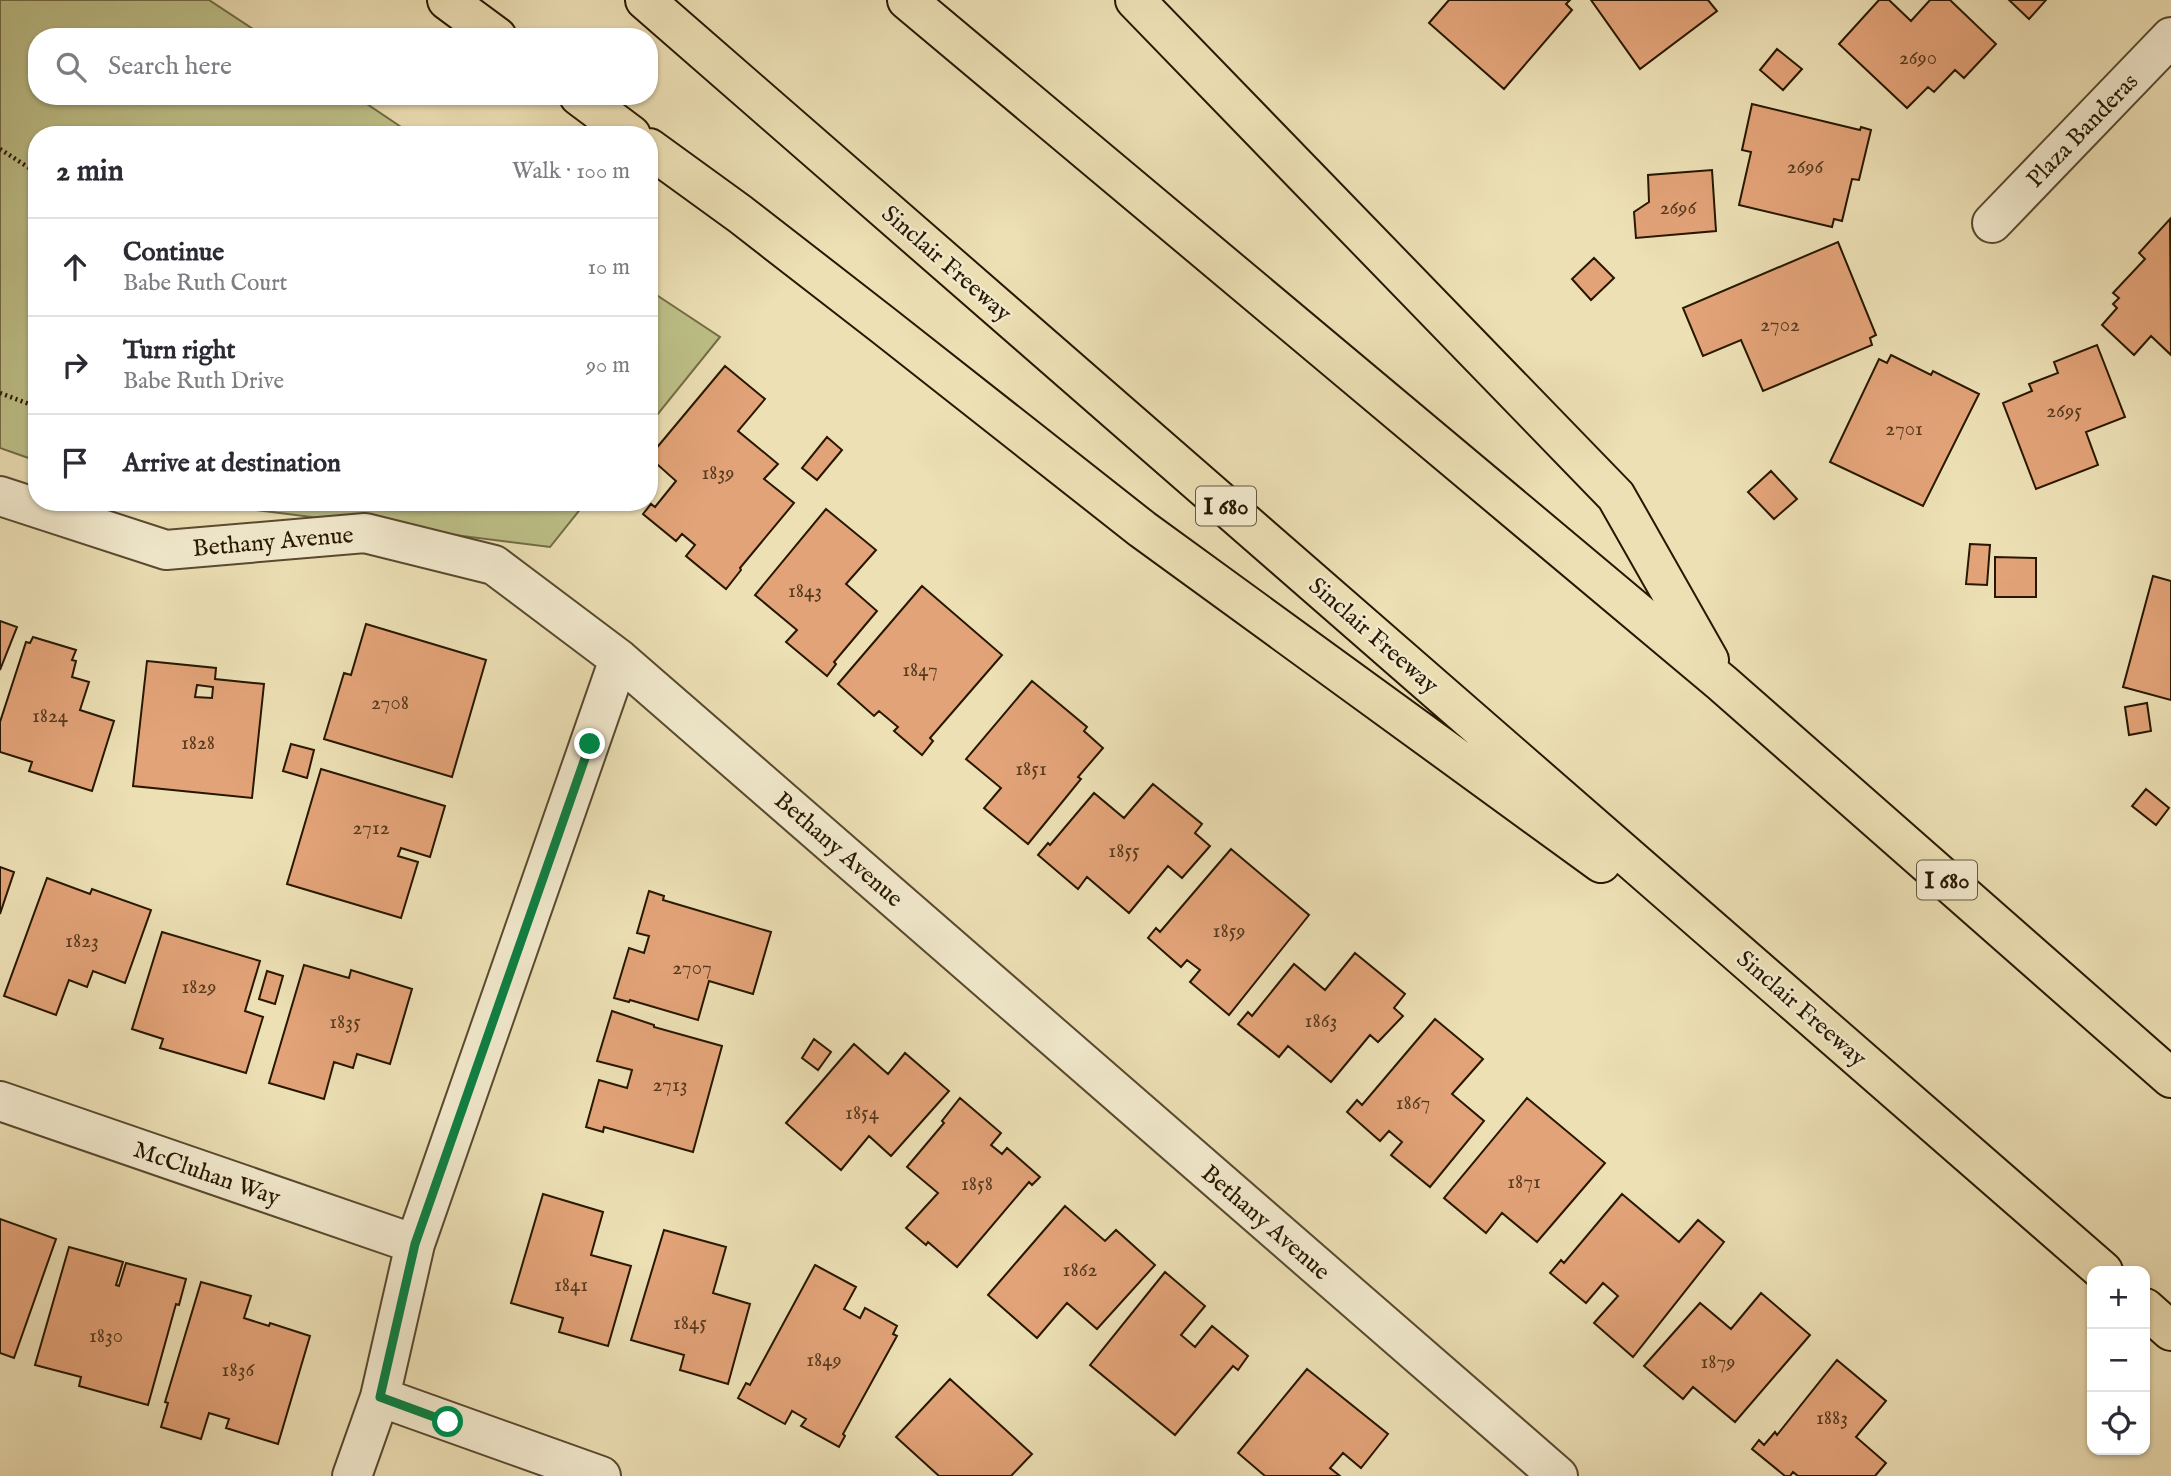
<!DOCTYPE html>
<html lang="en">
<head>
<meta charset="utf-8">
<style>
	:root { --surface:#fff; --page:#f7f7f7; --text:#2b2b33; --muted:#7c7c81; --line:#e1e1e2 }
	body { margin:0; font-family:"IM FELL English",serif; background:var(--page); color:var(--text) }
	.controls { position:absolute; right:21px; bottom:21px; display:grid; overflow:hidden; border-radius:14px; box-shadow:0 2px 5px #0004 }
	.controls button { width:63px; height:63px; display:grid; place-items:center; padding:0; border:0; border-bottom:2px solid var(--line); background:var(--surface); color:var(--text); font:35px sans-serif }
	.stop { position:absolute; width:21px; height:21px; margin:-16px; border:5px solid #0b8043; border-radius:50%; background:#fff }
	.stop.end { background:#0b8043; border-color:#fff; box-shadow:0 2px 7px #0008 }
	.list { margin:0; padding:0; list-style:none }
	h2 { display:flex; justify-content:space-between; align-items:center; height:91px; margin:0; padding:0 28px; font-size:30px }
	h2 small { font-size:23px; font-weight:400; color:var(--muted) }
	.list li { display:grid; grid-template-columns:46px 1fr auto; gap:21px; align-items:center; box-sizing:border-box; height:98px; padding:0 28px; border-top:2px solid var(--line) }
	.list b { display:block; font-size:26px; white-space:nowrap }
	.list p { margin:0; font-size:23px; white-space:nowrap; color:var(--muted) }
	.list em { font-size:23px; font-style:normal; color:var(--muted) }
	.icon { flex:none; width:38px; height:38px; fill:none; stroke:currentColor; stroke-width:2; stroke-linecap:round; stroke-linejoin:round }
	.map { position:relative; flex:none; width:2171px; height:1476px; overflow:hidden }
	.search { position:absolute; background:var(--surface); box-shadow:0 2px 5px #0004; left:28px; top:28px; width:630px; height:77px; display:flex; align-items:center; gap:18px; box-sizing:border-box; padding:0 24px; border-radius:28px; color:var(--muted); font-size:26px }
	.panel { position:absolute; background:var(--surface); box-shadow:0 2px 5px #0004; left:28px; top:126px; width:630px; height:385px; border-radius:28px }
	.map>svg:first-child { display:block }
</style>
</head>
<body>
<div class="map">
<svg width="2171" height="1476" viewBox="0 0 2171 1476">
	<rect width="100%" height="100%" fill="#ede0b5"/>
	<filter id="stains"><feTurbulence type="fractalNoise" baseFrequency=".00286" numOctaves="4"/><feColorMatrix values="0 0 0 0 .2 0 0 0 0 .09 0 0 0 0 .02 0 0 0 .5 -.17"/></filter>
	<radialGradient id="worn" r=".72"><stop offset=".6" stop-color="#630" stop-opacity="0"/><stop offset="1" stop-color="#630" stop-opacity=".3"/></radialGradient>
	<!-- green -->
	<path fill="#bec189" stroke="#726c45" stroke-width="2" d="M0 0H209L265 37H37V96H355L413 135H37V461L0 448Z
		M649 290 720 337 649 425Z
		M193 502H586L550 547Z"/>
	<!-- building -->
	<path fill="#e3a378" stroke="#271701" stroke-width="2" fill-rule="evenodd" d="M1449 0H1570L1566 4 1572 10 1504 89 1429 23Z
		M1591 0H1708L1717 11 1640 69Z
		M1879 0H1889L1911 21 1930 0H1950L1996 44 1964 78 1955 70 1934 92 1928 87 1907 108 1839 44Z
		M2009 0H2046L2029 19Z
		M1777 49 1802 69 1783 90 1760 70Z
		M1752 104 1860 130 1861 127 1871 130 1859 180 1852 179 1842 221 1834 219 1832 227 1739 205 1751 152 1742 150Z
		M1712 170 1716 231 1636 238 1634 212 1649 202 1648 175Z
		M2170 219 2171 355 2151 336 2134 355 2102 325 2117 308 2113 304 2119 298 2113 293 2145 259 2139 253Z
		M1838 242 1876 335 1870 338 1872 345 1763 391 1741 340 1703 356 1683 308Z
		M1594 258 1614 278 1591 300 1572 279Z
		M2097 345 2125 417 2086 432 2098 465 2036 489 2003 403 2032 391 2029 384 2058 373 2054 362Z
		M1891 355 1931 375 1933 371 1979 394 1923 506 1830 462 1879 359 1887 363Z
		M725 366 765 399 738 431 778 464 764 479 794 503 740 568 741 570 726 589 686 556 695 545 682 534 676 541 643 514 651 504 655 507 676 481 649 457Z
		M827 437 842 450 817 480 802 468Z
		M1771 471 1797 499 1774 519 1748 492Z
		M826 509 876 550 846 584 877 611 834 662 836 664 827 676 786 642 797 630 755 595Z
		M1970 544 1990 545 1987 585 1966 584Z
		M1995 557 2036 558V597H1995Z
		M2153 576 2171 581V700L2123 687Z
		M922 586 1002 655 930 738 933 741 922 755 894 731 898 727 879 711 874 716 838 684Z
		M0 621 17 627 0 670Z
		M366 624 486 660 452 777 324 739 344 673 351 675Z
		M33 637 76 650 72 660 76 661 72 677 89 682 80 710 114 721 92 791 29 771 32 762 0 752V722L26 642 30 643Z
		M147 661 216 668 215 679 264 684 252 798 133 786ZM197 685 213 687 212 698 195 697Z
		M1032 681 1087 727 1084 731 1103 748 1078 777 1081 779 1028 844 984 808 1001 788 966 759Z
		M2147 703 2151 731 2129 735 2125 707Z
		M291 744 314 750 307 778 283 771Z
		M321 769 445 806 430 857 401 848 398 856 418 862 401 918 287 884Z
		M1153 784 1202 824 1195 833 1210 846 1182 878 1168 866 1129 913 1087 877 1078 889 1038 855 1048 843 1050 845 1094 793 1124 818Z
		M2146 789 2169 808 2156 825 2132 806Z
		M1231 849 1309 915 1229 1015 1190 982 1200 970 1187 960 1181 967 1148 938 1156 928 1160 932Z
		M0 867 14 872 0 914Z
		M47 878 90 894 92 889 151 910 125 983 93 971 87 987 69 980 56 1015 4 996Z
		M649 891 664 896 663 900 771 932 753 994 709 981 698 1020 630 1000 629 1002 614 998 629 948 644 953 649 936 637 933Z
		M162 932 260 961 245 1011 263 1017 246 1073 160 1048 163 1039 132 1029Z
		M1355 953 1405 994 1394 1008 1403 1016 1378 1042 1370 1035 1331 1082 1288 1046 1279 1057 1238 1024 1248 1012 1252 1016 1294 964 1325 990Z
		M304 965 349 978 351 970 412 989 390 1064 357 1054 353 1068 334 1062 324 1099 269 1083Z
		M267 971 283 976 275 1004 259 999Z
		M612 1011 654 1025V1027L722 1046 693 1152 604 1127 603 1132 586 1127 599 1080 627 1088 632 1070 597 1061Z
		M1435 1019 1483 1059 1452 1094 1484 1121 1430 1187 1391 1155 1402 1142 1389 1131 1380 1141 1347 1112 1357 1100 1362 1105Z
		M814 1039 831 1052 818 1070 802 1058Z
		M854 1044 888 1074 905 1053 949 1091 891 1156 869 1136 841 1170 786 1123Z
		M960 1098 1001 1133 991 1145 1002 1154 1007 1148 1040 1177 1032 1185 1029 1182 957 1267 928 1242 926 1245 906 1228 938 1193 907 1167 944 1123 942 1121Z
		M1527 1098 1605 1163 1537 1242 1502 1213 1486 1233 1444 1198Z
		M543 1194 603 1212 591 1255 631 1266 608 1346 559 1332 563 1318 511 1303Z
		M1622 1194 1679 1242 1698 1220 1724 1242 1633 1357 1594 1323 1618 1296 1603 1283 1586 1303 1550 1273 1561 1260 1564 1263Z
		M1065 1206 1105 1241 1116 1230 1155 1265 1097 1329 1067 1303 1037 1338 988 1295Z
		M0 1219 56 1239 14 1358 0 1353Z
		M664 1230 726 1247 713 1293 750 1304 728 1384 680 1370 684 1355 631 1340Z
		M69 1247 123 1262 116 1285 119 1286 126 1263 186 1279 179 1305 176 1304 148 1405 79 1386 81 1377 35 1365Z
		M815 1265 856 1287 844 1309 860 1318 865 1308 897 1326 893 1334 897 1336 843 1434 845 1436 839 1447 801 1426 806 1419 792 1411 785 1424 738 1398 746 1383 750 1385Z
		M1165 1272 1205 1306 1181 1335 1195 1347 1212 1326 1248 1356 1238 1370 1233 1366 1175 1435 1090 1365Z
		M201 1282 251 1296 244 1318 269 1326 270 1323 310 1336 278 1444 226 1428 229 1419 209 1413 201 1439 161 1427 168 1403 165 1402Z
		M1761 1293 1810 1335 1735 1422 1693 1387 1683 1399 1644 1366 1700 1303 1731 1329Z
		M1837 1360 1886 1401 1856 1437 1886 1463 1875 1476H1798L1793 1472 1790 1476H1785L1752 1449 1759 1440 1764 1445 1775 1432 1777 1435Z
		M1307 1369 1388 1434 1361 1468 1343 1453 1330 1468 1340 1476H1265L1238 1453Z
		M950 1379 1032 1454 1011 1476H939L896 1437Z"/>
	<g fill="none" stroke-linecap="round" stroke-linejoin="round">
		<!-- minor casing -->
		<g stroke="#58492e" stroke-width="42">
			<path id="minor" d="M1992 223 2171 37
				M0 496 166 550 365 533 494 565 619 659 1558 1476
				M0 1101 415 1244
				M380 1397 601 1476
				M352 1476 380 1397 415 1244 619 659"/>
		</g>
		<!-- highway casing -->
		<g stroke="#271701" stroke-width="42">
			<path id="highway" d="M447 0 497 37
				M645 0 2103 1271
				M907 0 1722 683 2171 1078
				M1135 0 1616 496 1709 660
				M579 96 631 135
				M649 148 740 214 883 325 1142 529 1601 863
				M2145 1308 2171 1331"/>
		</g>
		<!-- path -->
		<path stroke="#271701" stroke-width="4.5" stroke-dasharray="2 3.5" stroke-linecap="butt" d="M0 149 37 173
			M0 393 37 407"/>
		<!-- minor -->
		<use href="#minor" stroke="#f3ebcf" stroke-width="38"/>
		<!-- highway -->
		<use href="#highway" stroke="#ede0b5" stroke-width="38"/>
	</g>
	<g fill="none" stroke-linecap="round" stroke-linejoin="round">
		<!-- route -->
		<path stroke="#0b8043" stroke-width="9" d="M448 1422 380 1397 415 1244 590 744"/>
	</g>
	<g text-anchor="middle" stroke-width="5" stroke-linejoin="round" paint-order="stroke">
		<!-- number labels -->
		<g font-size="21" fill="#563a1f">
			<text x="1918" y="64">2690</text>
			<text x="1805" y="173">2696</text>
			<text x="1678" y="214">2696</text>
			<text x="1780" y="331">2702</text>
			<text x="2064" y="417">2695</text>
			<text x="1904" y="435">2701</text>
			<text x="718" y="479">1839</text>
			<text x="805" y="597">1843</text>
			<text x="920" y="676">1847</text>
			<text x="390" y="709">2708</text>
			<text x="50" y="722">1824</text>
			<text x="198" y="749">1828</text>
			<text x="1031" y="775">1851</text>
			<text x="371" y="834">2712</text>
			<text x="1124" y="857">1855</text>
			<text x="1229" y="937">1859</text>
			<text x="82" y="947">1823</text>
			<text x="692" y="974">2707</text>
			<text x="199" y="993">1829</text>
			<text x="1321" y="1027">1863</text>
			<text x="345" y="1028">1835</text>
			<text x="670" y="1091">2713</text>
			<text x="1413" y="1109">1867</text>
			<text x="862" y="1119">1854</text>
			<text x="1524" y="1188">1871</text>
			<text x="977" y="1190">1858</text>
			<text x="1080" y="1276">1862</text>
			<text x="571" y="1291">1841</text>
			<text x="690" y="1329">1845</text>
			<text x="106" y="1342">1830</text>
			<text x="824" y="1366">1849</text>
			<text x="1718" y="1368">1879</text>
			<text x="238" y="1376">1836</text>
			<text x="1832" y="1424">1883</text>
		</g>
		<!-- shield labels -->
		<g fill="#f3ebcf" stroke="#64573f" stroke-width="2">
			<rect x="1196" y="486.5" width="60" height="39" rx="5"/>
			<rect x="1917" y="860.5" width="60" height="39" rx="5"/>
		</g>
		<g font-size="23" font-weight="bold" fill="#271701">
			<text x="1226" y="514">I 680</text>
			<text x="1947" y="888">I 680</text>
		</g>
		<!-- street labels -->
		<g font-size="24" fill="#271701" stroke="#f3ebcf">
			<text transform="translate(2082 130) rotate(-46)" y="8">Plaza Banderas</text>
			<text transform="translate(947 263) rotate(41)" y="8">Sinclair Freeway</text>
			<text transform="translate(273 541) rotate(-5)" y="8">Bethany Avenue</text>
			<text transform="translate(1374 635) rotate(41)" y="8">Sinclair Freeway</text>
			<text transform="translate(839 849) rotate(41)" y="8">Bethany Avenue</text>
			<text transform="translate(1802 1008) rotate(41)" y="8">Sinclair Freeway</text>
			<text transform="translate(207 1173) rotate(19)" y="8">McCluhan Way</text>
			<text transform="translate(1266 1222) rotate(41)" y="8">Bethany Avenue</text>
		</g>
	</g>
	<rect width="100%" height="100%" filter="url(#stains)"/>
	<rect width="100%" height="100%" fill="url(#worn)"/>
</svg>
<div class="controls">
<button>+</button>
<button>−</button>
<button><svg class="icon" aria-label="locate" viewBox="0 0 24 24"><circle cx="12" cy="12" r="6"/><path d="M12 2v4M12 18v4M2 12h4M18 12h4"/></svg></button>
</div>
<div class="stop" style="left:448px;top:1422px"></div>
<div class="stop end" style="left:590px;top:744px"></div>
<div class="search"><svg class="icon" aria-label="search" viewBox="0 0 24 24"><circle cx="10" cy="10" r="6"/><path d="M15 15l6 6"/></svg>Search here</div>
<section class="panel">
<h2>2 min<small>Walk · 100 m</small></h2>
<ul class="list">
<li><svg class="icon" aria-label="ahead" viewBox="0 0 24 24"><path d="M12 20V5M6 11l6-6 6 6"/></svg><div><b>Continue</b><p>Babe Ruth Court</p></div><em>10 m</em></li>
<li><svg class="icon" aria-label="right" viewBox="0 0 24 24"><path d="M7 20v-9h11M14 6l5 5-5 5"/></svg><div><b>Turn right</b><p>Babe Ruth Drive</p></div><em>90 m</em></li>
<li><svg class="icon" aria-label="arrive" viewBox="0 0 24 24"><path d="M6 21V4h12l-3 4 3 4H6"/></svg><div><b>Arrive at destination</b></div></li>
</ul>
</section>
</div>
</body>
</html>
